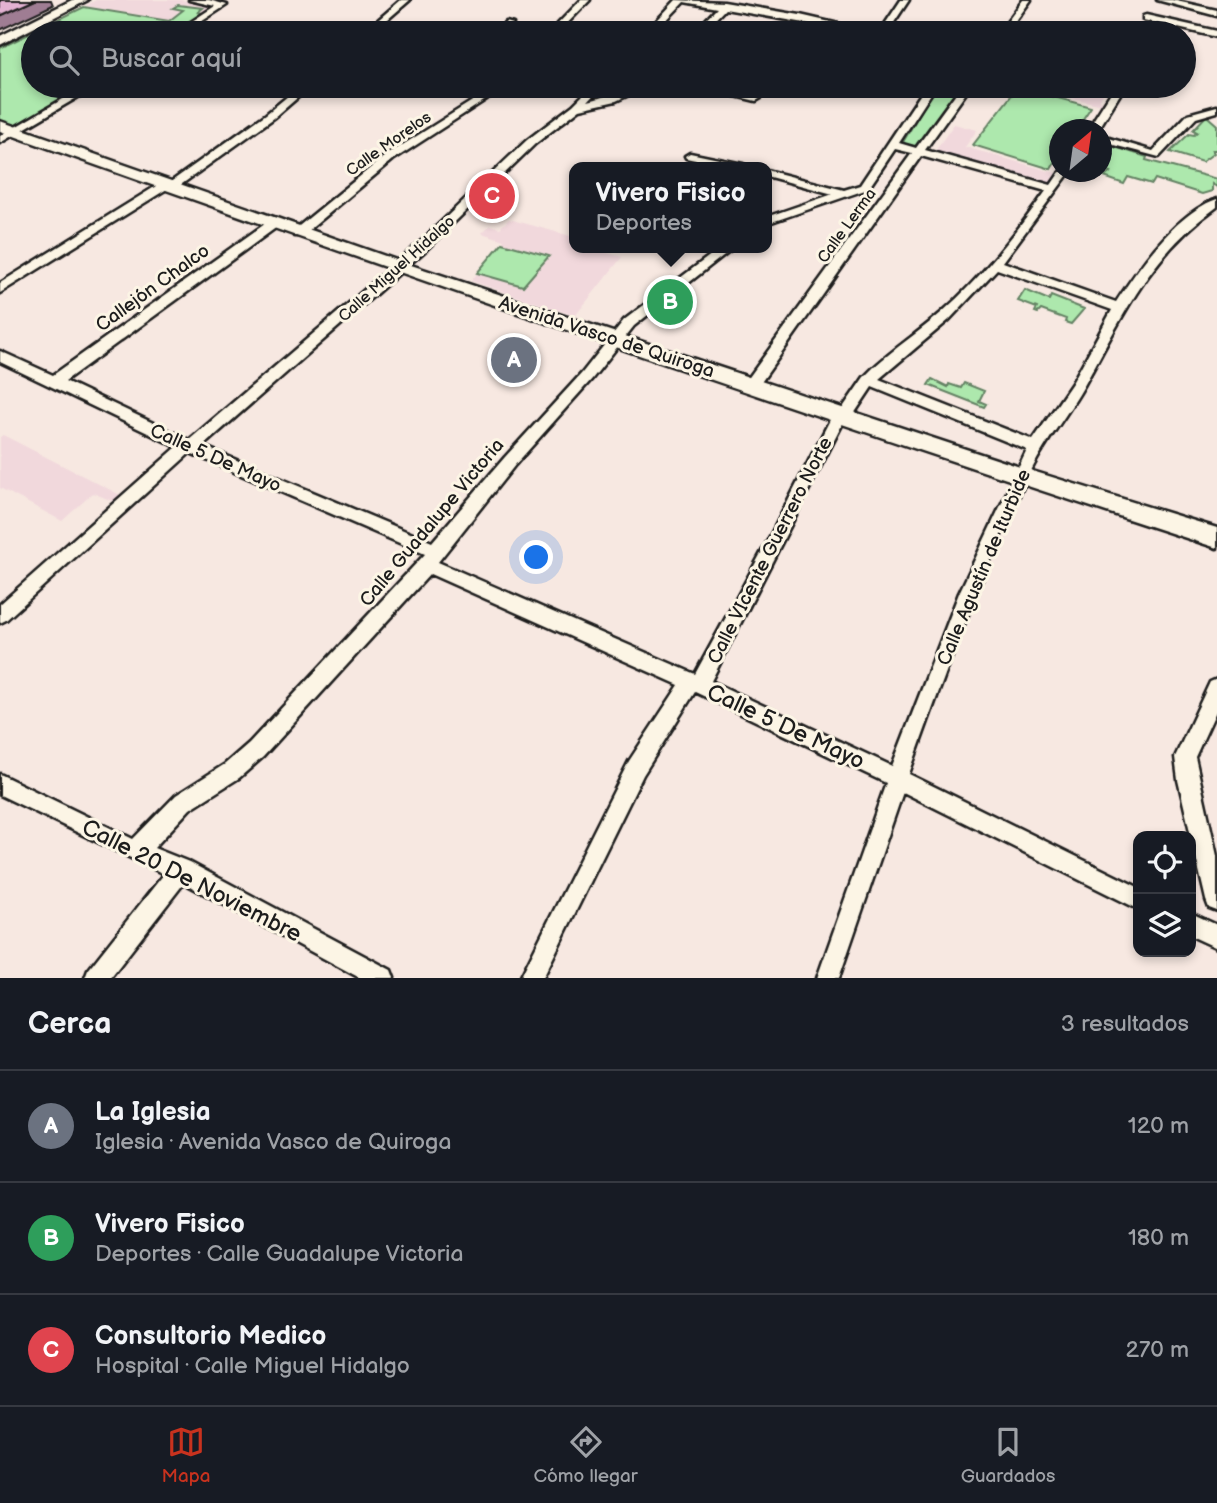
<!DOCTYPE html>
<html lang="es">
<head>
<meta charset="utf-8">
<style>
	:root { --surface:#171b24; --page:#242831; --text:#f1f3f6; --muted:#9ea1a6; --line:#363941; --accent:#c8321e }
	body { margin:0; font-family:"Balsamiq Sans",sans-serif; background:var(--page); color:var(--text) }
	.controls { position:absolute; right:21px; bottom:21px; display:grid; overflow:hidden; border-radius:14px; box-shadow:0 4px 10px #0003 }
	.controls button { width:63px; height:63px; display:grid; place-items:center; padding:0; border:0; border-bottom:2px solid var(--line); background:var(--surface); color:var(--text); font:35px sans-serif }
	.compass { position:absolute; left:1049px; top:119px; width:63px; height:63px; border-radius:50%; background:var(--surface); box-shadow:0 4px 10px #0003; rotate:29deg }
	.you { position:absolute; left:537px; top:558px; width:24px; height:24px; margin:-18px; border:5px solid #fff; border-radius:50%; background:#1a73e8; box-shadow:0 0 0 10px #1a73e833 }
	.badge { display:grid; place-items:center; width:46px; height:46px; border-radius:50%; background:var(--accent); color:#fff; font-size:23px; font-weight:700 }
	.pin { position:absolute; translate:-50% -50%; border:4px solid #fff; box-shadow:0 2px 7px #0006 }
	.popup { position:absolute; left:569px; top:162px; width:203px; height:91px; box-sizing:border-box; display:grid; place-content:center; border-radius:14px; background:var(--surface); filter:drop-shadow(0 2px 5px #0005); font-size:23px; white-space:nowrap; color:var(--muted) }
	.popup b { font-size:26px; color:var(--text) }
	.popup::after { content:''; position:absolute; left:50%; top:100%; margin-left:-14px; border:14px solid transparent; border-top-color:var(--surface) }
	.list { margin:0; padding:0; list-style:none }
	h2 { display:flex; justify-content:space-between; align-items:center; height:91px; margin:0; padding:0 28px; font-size:30px }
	h2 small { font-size:23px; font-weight:400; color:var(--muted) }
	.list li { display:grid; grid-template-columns:46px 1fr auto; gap:21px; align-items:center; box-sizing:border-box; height:112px; padding:0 28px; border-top:2px solid var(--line) }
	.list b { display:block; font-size:26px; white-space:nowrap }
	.list p { margin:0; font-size:23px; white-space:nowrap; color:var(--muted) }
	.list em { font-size:23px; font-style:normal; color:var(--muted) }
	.icon { flex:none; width:38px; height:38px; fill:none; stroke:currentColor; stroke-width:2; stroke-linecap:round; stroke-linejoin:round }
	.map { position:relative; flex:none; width:1217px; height:978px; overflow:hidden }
	.search { position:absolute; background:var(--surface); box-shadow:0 4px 10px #0003; left:21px; right:21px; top:21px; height:77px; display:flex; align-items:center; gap:18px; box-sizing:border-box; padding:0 24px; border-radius:38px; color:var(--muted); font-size:26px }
	.sheet { height:427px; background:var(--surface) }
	nav { display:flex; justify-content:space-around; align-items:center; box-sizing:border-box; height:98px; border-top:2px solid var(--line); background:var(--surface); font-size:19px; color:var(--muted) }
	nav a { display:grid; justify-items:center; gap:4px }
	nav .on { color:var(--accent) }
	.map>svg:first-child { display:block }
</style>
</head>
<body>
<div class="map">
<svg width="1217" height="978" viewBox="0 0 1217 978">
	<rect width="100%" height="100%" fill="#f7e8e1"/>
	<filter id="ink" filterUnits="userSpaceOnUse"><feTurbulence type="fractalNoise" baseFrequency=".0143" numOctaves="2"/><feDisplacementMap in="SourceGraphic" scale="14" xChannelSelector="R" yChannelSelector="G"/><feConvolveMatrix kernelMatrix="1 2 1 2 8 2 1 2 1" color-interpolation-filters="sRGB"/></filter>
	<g filter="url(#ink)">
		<!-- built -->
		<path fill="#f1d8dc" d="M96 0H181L219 6 189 24 84 7Z
			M1021 86H1108L1099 100 1103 101 1102 105Z
			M954 124 977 130 965 147 1056 173 1049 185 933 154Z
			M509 219 574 237V248H610L607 253 622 257 575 316 471 281 504 240 482 233 490 225 500 228Z
			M3 435 132 501 122 505 93 493 62 521 0 488V437Z"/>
		<!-- green -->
		<path fill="#ade8ad" stroke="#648264" stroke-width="2" d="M178 5 203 8 198 12 206 14 174 33H33V86H88L18 128 0 121V48L84 7 169 21 183 10 173 8Z
			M936 86H959L915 146 905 145 903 142Z
			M1018 87 1091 107 1076 129 1060 130 1059 156 1051 169 973 145Z
			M1213 113 1208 117 1217 125V150H1212L1214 153 1202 162 1170 152 1189 134 1194 135 1197 132 1193 130 1206 116Z
			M1102 143 1147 157 1146 160 1217 179V187L1212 184V191L1202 194 1155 179 1152 184 1128 177 1124 184 1104 177 1111 172 1102 168Z
			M502 243 549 256 523 286 477 273Z
			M1025 290 1049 300 1051 296 1084 309 1071 324 1065 322 1066 319 1041 310 1038 313 1035 312 1037 308 1018 301Z
			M932 379 948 387 949 384 961 388 964 383 984 391 979 401 986 404 984 407 928 385Z"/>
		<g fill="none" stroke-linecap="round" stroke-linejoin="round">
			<!-- street casing -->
			<g stroke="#1c1c1c" stroke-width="5">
				<path id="street" d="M189 0H209L227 5 184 33H174L215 6Z
					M401 0H410L372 33H363Z
					M581 0H590L558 33H549Z
					M676 0 724 2 800 15 878 33H861L725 9 702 33H693L717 8 684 2 654 33H645Z
					M901 0H909L887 33H879Z
					M1023 0H1031L1007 33H999Z
					M1157 0H1172L1217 10V16Z
					M1146 15 1217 31V37L1143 20V16Z
					M506 22 513 24 504 33H495Z
					M85 86H97L0 143V136Z
					M300 86H311L274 118 175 189H167L0 293V283L161 183H169L266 114Z
					M496 86H507L393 160 302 236H294V230L385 156Z
					M592 86H602L588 101C608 97 628 85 648 86L616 101 580 109 535 144 427 249 203 446 432 542 505 457 582 373 624 320 720 248H733L634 326 592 379 515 465 438 562 695 674 766 544 835 410 842 409 864 377 874 367C895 348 919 332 941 313 981 278 1015 234 1046 191L921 156 757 388 752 389 745 384 747 380 912 153 895 149 868 189 766 224V217L833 194 766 176V170L844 190 860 185 926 86H936L899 143 916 148 961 86H971L925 150 1051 185 1060 172H1070L1003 262 1116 302C1139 267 1176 213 1217 199V207C1150 255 1124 314 1085 384 1069 413 1047 439 1032 469 983 567 946 671 909 774L1138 887V909L903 792 839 978H817L886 783 695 692 643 775 543 978H520L629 761 679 685 430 574 263 757 239 778 190 809 154 848 189 862 391 970 394 978H360L184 883 110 978H85L88 970 164 874 0 795V774L133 839 176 795 225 764 249 743 425 554 190 453 6 620 0 623V604L177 447 0 362V351L53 375 269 221H277V227L65 381 189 440 419 243 527 140 573 105ZM997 269 1112 310 1072 383 1033 440 879 379 949 320ZM872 387 1027 450 959 593 892 766 711 681 844 421 850 420Z
					M694 86H712L761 98 756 101Z
					M1115 86H1125L1098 130H1087Z
					M1217 106V112L1196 118 1159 157 1102 142V136L1153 151 1188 114Z
					M690 153 743 164 749 167H728L686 158 685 156Z
					M1217 679V709L1195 757 1217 856V911L1209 908 1206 900 1178 780 1175 757 1210 682Z
					M1191 913 1217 925V948L1191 936Z"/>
			</g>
			<!-- secondary casing -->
			<g stroke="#1c1c1c" stroke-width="5">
				<path id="secondary" d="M72 0H88L0 45V36Z
					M0 121 405 263 1026 469 1217 528V548C809 416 404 275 0 131Z"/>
			</g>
			<!-- street -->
			<use href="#street" fill="#fcf5e5" fill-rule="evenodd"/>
			<!-- secondary -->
			<use href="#secondary" fill="#fcf5e5" fill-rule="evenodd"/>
		</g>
		<!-- shaded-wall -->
		<path fill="#9f7d93" stroke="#1c1c1c" stroke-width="2" d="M35 0H51L53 5 0 30V16Z"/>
		<!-- building -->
		<path fill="#e3b2d2" stroke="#1c1c1c" stroke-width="2" d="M0 0H35L0 16Z"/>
	</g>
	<g text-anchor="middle" stroke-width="6" stroke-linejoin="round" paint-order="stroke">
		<!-- far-street labels -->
		<g font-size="16" fill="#1c1c1c" stroke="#fcf5e5">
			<text transform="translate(388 143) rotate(-35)" y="6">Calle Morelos</text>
			<text transform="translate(846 225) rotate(-54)" y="6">Calle Lerma</text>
			<text transform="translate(396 268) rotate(-42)" y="6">Calle Miguel Hidalgo</text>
		</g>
		<!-- street labels -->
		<g font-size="19" fill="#1c1c1c" stroke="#fcf5e5">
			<text transform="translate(152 287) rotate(-36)" y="7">Callejón Chalco</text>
			<text transform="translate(607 336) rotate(18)" y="7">Avenida Vasco de Quiroga</text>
			<text transform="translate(216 457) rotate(24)" y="7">Calle 5 De Mayo</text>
			<text transform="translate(431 522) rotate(-50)" y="7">Calle Guadalupe Victoria</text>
			<text transform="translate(769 550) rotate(-63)" y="7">Calle VIcente Guerrero Norte</text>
			<text transform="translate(983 567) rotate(-67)" y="7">Calle Agustín de Iturbide</text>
		</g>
		<!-- near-street labels -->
		<g font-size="23" fill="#1c1c1c" stroke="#fcf5e5">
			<text transform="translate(786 726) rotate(25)" y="8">Calle 5 De Mayo</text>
			<text transform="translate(192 880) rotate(27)" y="8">Calle 20 De Noviembre</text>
		</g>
	</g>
</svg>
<div class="controls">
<button><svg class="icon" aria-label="locate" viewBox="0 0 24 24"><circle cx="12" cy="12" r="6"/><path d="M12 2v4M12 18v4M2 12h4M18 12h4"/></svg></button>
<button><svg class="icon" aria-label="layers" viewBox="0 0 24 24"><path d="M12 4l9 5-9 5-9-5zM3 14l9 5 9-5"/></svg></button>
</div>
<svg class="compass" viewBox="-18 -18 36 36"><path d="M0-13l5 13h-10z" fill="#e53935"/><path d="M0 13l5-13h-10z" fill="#9ea1a6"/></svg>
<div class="you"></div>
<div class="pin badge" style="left:514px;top:360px;background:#6b7280">A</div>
<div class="pin badge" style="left:670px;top:302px;background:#2e9e5b">B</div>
<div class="popup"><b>Vivero Fisico</b>Deportes</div>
<div class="pin badge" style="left:492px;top:196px;background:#e0444e">C</div>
<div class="search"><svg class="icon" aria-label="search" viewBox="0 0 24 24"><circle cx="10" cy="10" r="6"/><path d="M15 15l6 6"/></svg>Buscar aquí</div>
</div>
<section class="sheet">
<h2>Cerca<small>3 resultados</small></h2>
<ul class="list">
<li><span class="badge" style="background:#6b7280">A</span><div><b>La Iglesia</b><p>Iglesia · Avenida Vasco de Quiroga</p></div><em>120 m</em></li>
<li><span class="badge" style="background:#2e9e5b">B</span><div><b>Vivero Fisico</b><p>Deportes · Calle Guadalupe Victoria</p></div><em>180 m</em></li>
<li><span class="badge" style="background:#e0444e">C</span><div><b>Consultorio Medico</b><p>Hospital · Calle Miguel Hidalgo</p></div><em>270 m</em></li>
</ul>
</section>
<nav>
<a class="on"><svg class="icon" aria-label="map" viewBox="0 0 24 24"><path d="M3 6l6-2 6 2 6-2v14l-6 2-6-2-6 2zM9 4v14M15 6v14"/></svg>Mapa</a>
<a><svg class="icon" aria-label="directions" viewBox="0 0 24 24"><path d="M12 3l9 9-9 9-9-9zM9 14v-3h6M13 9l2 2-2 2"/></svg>Cómo llegar</a>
<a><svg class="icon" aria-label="saved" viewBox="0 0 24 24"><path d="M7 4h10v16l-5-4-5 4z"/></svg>Guardados</a>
</nav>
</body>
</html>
